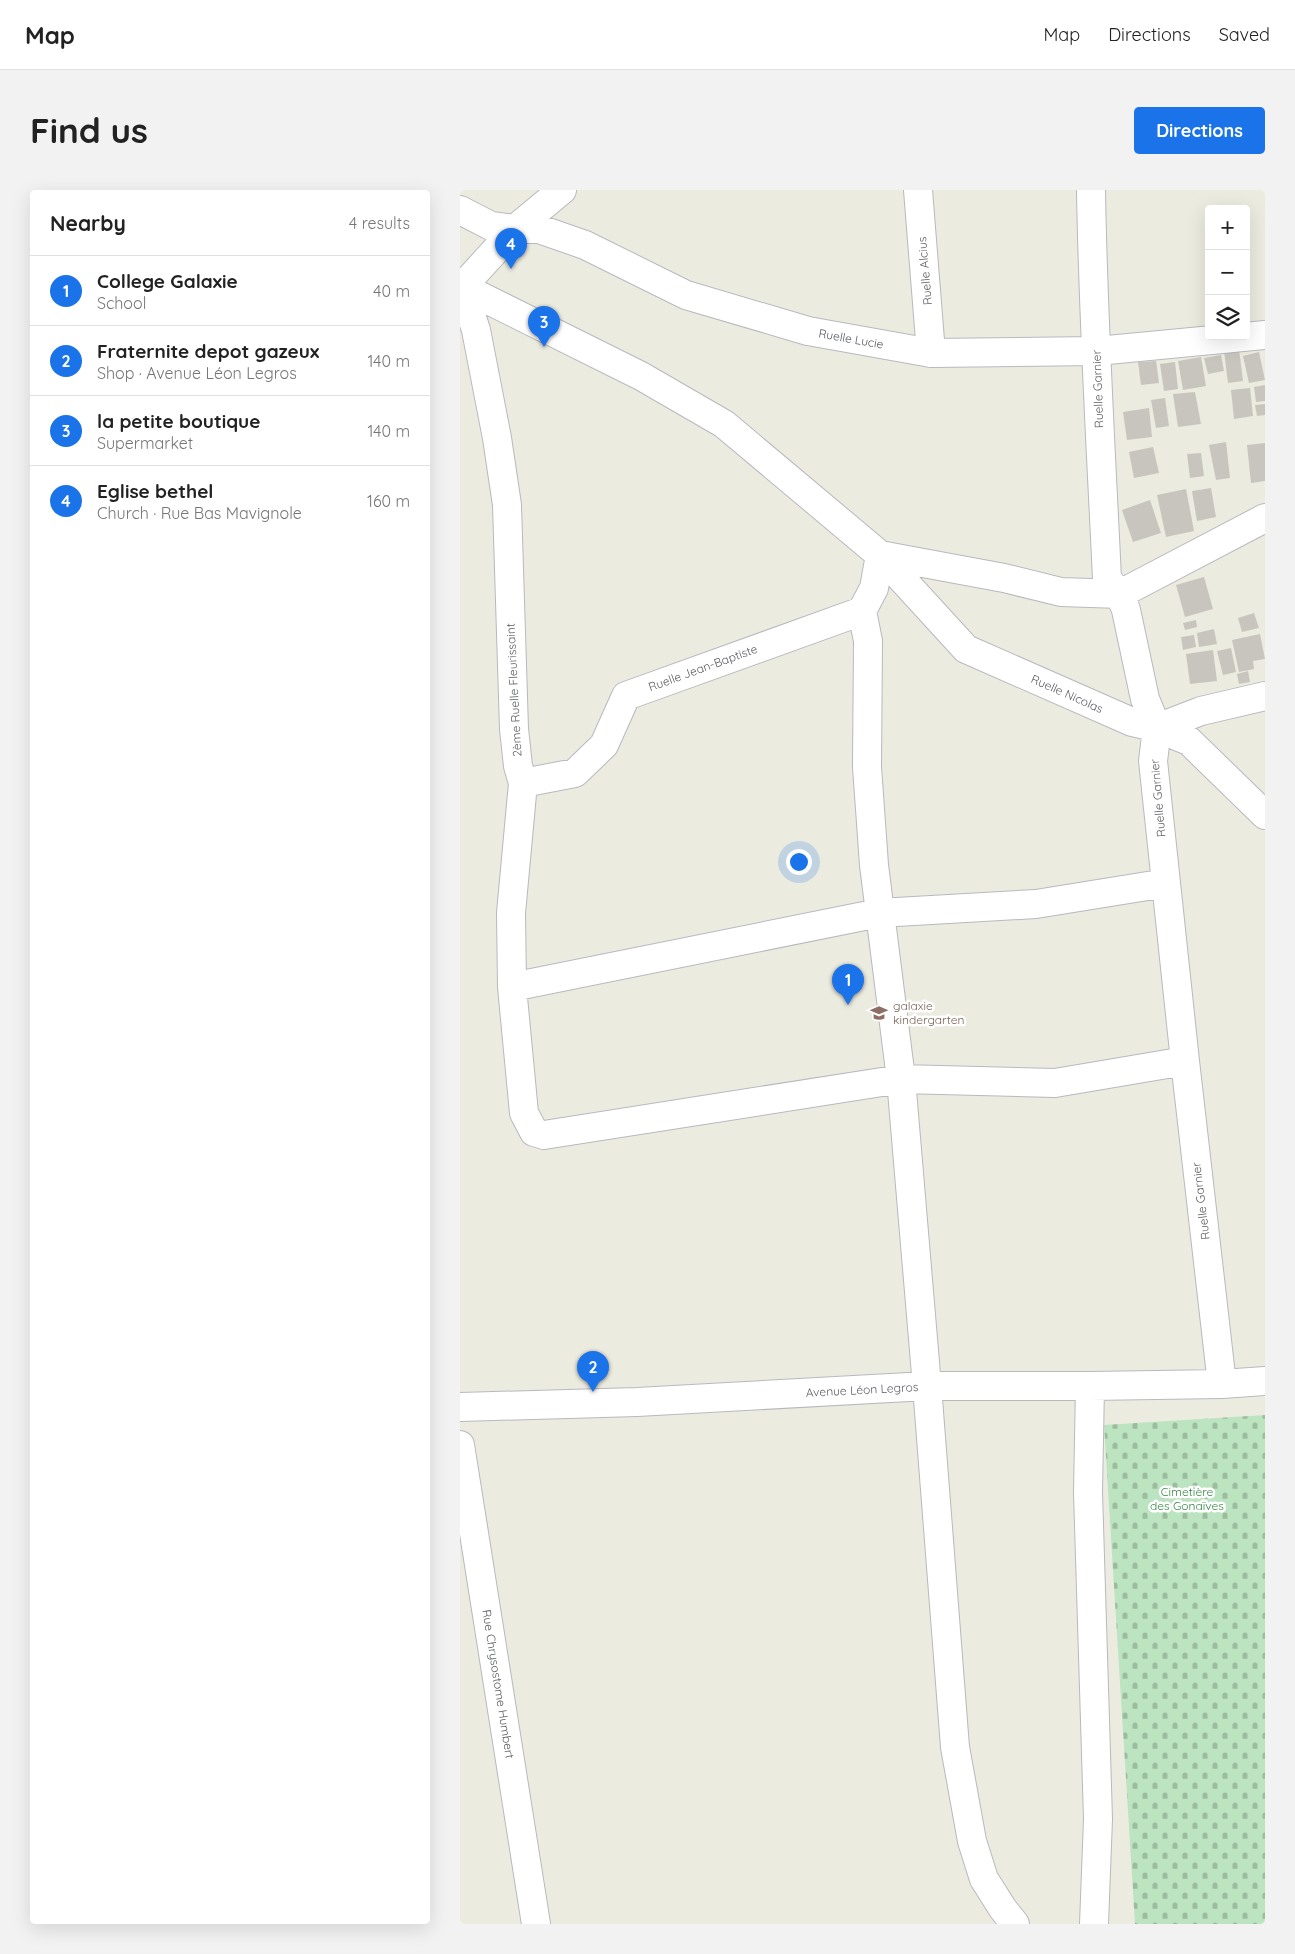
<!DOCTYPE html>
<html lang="en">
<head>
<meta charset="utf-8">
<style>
	:root { --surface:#fff; --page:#f2f2f2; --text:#222; --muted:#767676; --line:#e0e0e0; --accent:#1a73e8 }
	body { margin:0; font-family:Quicksand,sans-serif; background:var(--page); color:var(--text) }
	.controls { position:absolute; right:15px; top:15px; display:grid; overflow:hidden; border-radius:5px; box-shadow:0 5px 20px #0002 }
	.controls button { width:45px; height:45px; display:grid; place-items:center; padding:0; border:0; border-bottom:1px solid var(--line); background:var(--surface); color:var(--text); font:25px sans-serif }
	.you { position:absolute; left:338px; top:671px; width:18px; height:18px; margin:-12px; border:4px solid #fff; border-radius:50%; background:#1a73e8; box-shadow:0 0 0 8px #1a73e833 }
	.badge { display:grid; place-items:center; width:32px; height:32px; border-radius:50%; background:var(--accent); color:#fff; font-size:16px; font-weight:700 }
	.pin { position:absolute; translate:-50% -41px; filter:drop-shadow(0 1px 2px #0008) }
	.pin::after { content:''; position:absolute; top:26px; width:18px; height:15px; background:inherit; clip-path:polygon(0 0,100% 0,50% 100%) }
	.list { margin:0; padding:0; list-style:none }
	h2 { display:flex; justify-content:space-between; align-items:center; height:65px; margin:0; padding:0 20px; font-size:21px }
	h2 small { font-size:16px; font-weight:400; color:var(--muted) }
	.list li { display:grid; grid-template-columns:32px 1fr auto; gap:15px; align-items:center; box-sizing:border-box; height:70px; padding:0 20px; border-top:1px solid var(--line) }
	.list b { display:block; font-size:19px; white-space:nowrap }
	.list p { margin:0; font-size:16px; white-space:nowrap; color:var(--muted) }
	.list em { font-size:16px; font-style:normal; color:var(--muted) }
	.icon { flex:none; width:28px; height:28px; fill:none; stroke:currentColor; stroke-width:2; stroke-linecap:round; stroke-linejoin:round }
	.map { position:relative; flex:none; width:805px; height:1734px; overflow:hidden; border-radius:5px }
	header { display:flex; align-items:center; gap:30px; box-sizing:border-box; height:70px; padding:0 25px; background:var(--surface); border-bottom:1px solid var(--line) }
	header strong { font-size:24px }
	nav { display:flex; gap:28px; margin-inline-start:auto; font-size:18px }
	.intro { display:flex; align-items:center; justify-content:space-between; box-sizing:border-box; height:120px; padding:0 30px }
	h1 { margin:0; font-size:35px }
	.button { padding:12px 22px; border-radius:5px; background:var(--accent); color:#fff; font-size:18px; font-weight:700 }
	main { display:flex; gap:30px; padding:0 30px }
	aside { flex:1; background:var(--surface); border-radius:5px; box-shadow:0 5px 20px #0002 }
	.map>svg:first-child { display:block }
</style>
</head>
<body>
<header>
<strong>Map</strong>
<nav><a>Map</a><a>Directions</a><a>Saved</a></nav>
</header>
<div class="intro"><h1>Find us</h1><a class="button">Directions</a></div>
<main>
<aside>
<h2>Nearby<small>4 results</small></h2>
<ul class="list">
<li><span class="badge">1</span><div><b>College Galaxie</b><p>School</p></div><em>40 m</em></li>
<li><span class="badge">2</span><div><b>Fraternite depot gazeux</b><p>Shop · Avenue Léon Legros</p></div><em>140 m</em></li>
<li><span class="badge">3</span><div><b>la petite boutique</b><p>Supermarket</p></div><em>140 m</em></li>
<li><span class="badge">4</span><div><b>Eglise bethel</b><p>Church · Rue Bas Mavignole</p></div><em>160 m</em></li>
</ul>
</aside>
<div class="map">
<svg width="805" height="1734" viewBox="0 0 805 1734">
	<defs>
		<pattern id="cemetery-stones" width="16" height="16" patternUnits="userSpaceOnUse" patternTransform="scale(1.25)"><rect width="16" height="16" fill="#bce4c0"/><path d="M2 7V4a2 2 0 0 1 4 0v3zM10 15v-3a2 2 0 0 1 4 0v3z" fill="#9cbc9f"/></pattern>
	</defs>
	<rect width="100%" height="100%" fill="#ecebe0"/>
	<!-- cemetery -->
	<path fill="url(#cemetery-stones)" d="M805 1225V1734H675L644 1235Z"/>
	<!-- building -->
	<path fill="#c7c5bd" d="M779 159 783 191 768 193 764 161Z
		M799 162 805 190 789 193 783 166Z
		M761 165 764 181 748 184 744 168Z
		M741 167 746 196 723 200 718 171Z
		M696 171 699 193 681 195 678 172Z
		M715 172 718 199 704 201 700 174Z
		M805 195V211L796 212 794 197Z
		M790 198 793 226 774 229 771 200Z
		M735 202 741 234 718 237 713 204Z
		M705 208 709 236 696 238 691 210Z
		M805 214V225L797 226 795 215Z
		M689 218 692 247 667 250 663 222Z
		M766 252 770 288 756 290 749 255Z
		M805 253V291L791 293 787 255Z
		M693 257 699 283 674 288 669 262Z
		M741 263 744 286 730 288 727 264Z
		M751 298 756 327 737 331 732 301Z
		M726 299 734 341 706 347 697 305Z
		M690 310 701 343 673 352 662 320Z
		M744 387 753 419 725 427 716 395Z
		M794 423 799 438 782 442 778 428Z
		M736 430 737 437 725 440 723 433Z
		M754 439 757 454 739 457 737 443Z
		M800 444 805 469 793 471 794 479 779 482 772 450Z
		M734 445 736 457 723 460 721 447Z
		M771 458 776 482 763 485 757 461Z
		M753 460 757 491 730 494 726 464Z
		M788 481 790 492 779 494 777 484Z"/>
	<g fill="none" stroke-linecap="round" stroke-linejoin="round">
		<!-- minor casing -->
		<g stroke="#b8b9bf" stroke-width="30">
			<path id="minor" d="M458 0 471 163
				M631 0C633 130 641 260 647 389L660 404 666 420 685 509 697 538 693 571 725 871 762 1194
				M0 20 31 36 55 39H79L125 55 226 105 348 141 471 163 637 161 805 145
				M2 97 16 140 37 248 47 315 54 539 58 576 63 593 51 723 52 797 64 923 74 942 84 945 441 889 595 893 725 871
				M2 97 181 186 264 234 420 365 544 388 601 402 660 404 805 328
				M2 97 55 39 102 0
				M420 365 506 459 672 532 697 538 729 551 805 625
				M402 421 408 451 407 577 414 675 441 889 467 1196 495 1557 512 1651 524 1689 543 1719 555 1734
				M697 538 741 521 805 506
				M63 593 115 583 144 555 166 506 402 421 414 398 420 365
				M52 797 419 723 576 714 706 693
				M630 1196 628 1302 638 1629 634 1734
				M0 1217 177 1212 467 1196H630L762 1194 805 1191
				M0 1255 76 1734"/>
		</g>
		<!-- minor -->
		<use href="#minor" stroke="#fff" stroke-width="28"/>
	</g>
	<!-- icons -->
	<defs>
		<g id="school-bare" transform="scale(1.35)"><path d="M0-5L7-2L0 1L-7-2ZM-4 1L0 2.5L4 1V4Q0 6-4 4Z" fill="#8d6e63" stroke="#fff" stroke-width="2.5" paint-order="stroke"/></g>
	</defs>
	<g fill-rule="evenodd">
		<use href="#school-bare" x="419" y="823"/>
	</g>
	<g text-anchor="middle" stroke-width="5" stroke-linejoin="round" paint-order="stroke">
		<!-- street labels -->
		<g font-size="12" fill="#595b61" stroke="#fff">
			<text transform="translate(465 81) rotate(-95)" y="4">Ruelle Alcius</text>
			<text transform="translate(391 149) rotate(10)" y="4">Ruelle Lucie</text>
			<text transform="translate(638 199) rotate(-92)" y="4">Ruelle Garnier</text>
			<text transform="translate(243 478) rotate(-20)" y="4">Ruelle Jean-Baptiste</text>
			<text transform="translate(54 500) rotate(-93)" y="4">2ème Ruelle Fleurissaint</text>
			<text transform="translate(607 504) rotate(24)" y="4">Ruelle Nicolas</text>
			<text transform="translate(698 608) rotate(-95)" y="4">Ruelle Garnier</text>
			<text transform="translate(741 1011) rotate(-97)" y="4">Ruelle Garnier</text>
			<text transform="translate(402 1200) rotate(-3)" y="4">Avenue Léon Legros</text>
			<text transform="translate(38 1494) rotate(81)" y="4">Rue Chrysostome Humbert</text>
		</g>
		<!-- education labels -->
		<g font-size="12" fill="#785e54" stroke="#fff" text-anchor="start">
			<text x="433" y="820">galaxie<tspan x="433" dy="14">kindergarten</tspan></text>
		</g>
		<!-- park labels -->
		<g font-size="12" fill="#348542" stroke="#fff">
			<text x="727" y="1306">Cimetière<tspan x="727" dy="14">des Gonaïves</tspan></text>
		</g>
	</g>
</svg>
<div class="controls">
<button>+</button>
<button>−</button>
<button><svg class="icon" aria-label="layers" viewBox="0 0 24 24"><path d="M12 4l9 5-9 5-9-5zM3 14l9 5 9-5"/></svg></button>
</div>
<div class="you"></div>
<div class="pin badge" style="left:388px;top:815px">1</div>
<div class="pin badge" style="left:133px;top:1202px">2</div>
<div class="pin badge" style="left:84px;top:157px">3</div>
<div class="pin badge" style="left:51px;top:79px">4</div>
</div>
</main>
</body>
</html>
